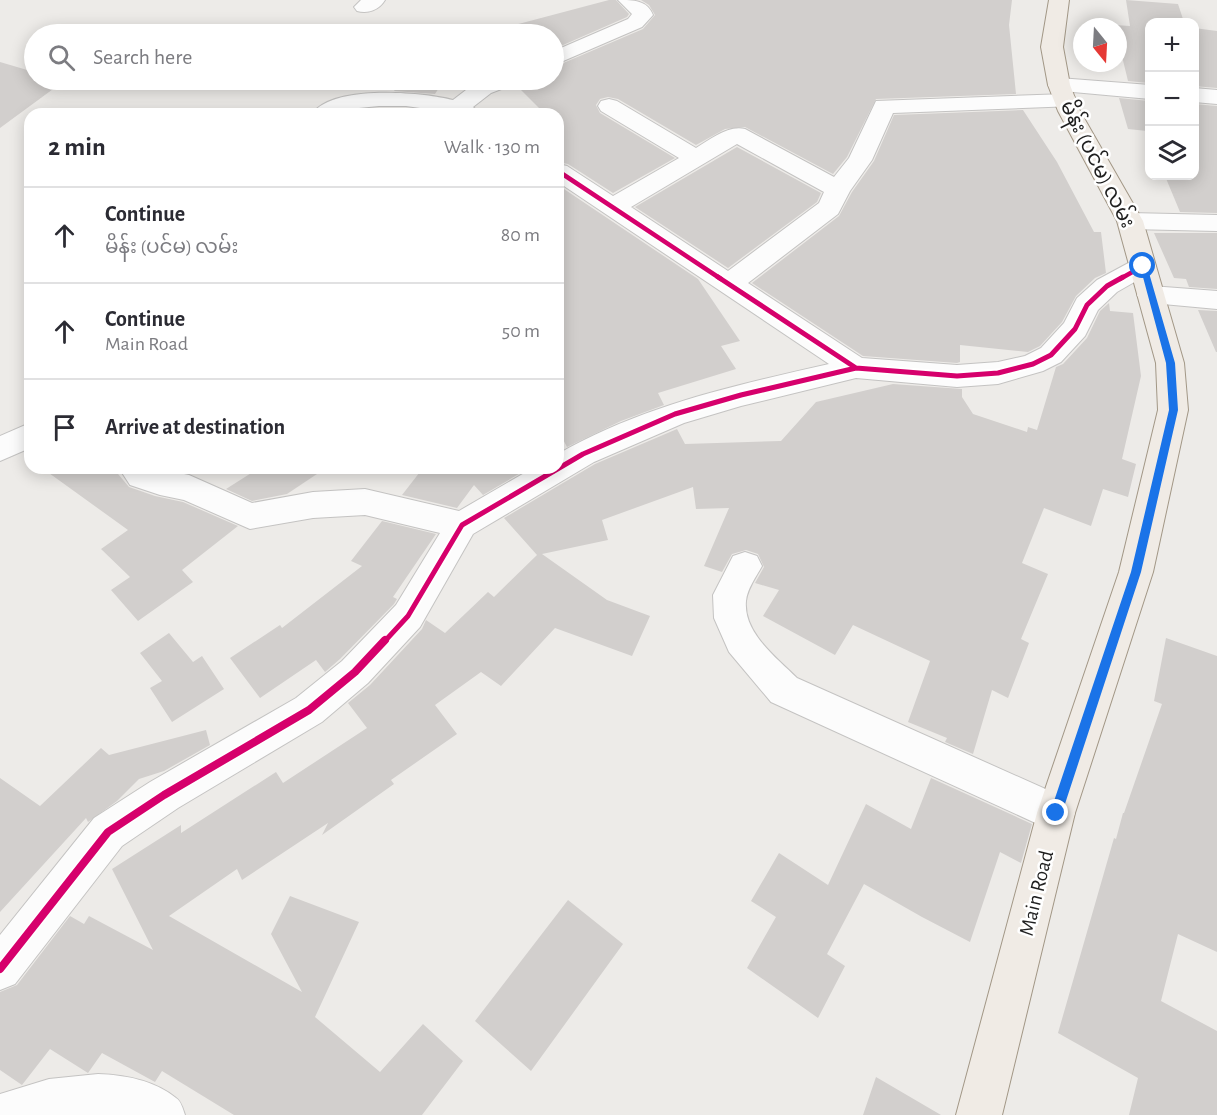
<!DOCTYPE html>
<html lang="en">
<head>
<meta charset="utf-8">
<style>
	:root { --surface:#fff; --page:#f7f7f7; --text:#2b2b33; --muted:#7c7c81; --line:#e1e1e2 }
	body { margin:0; font-family:"Alegreya Sans","Noto Sans Myanmar",sans-serif; background:var(--page); color:var(--text) }
	.controls { position:absolute; right:18px; top:18px; display:grid; overflow:hidden; border-radius:12px; box-shadow:0 3px 15px #0003 }
	.controls button { width:54px; height:54px; display:grid; place-items:center; padding:0; border:0; border-bottom:2px solid var(--line); background:var(--surface); color:var(--text); font:30px sans-serif }
	.compass { position:absolute; left:1073px; top:18px; width:54px; height:54px; border-radius:50%; background:var(--surface); box-shadow:0 3px 15px #0003; rotate:162deg }
	.stop { position:absolute; width:18px; height:18px; margin:-14px; border:4px solid #1a73e8; border-radius:50%; background:#fff }
	.stop.end { background:#1a73e8; border-color:#fff; box-shadow:0 2px 6px #0008 }
	.list { margin:0; padding:0; list-style:none }
	h2 { display:flex; justify-content:space-between; align-items:center; height:78px; margin:0; padding:0 24px; font-size:26px }
	h2 small { font-size:20px; font-weight:400; color:var(--muted) }
	.list li { display:grid; grid-template-columns:39px 1fr auto; gap:18px; align-items:center; box-sizing:border-box; height:96px; padding:0 24px; border-top:2px solid var(--line) }
	.list b { display:block; font-size:22px; white-space:nowrap }
	.list p { margin:0; font-size:20px; white-space:nowrap; color:var(--muted) }
	.list em { font-size:20px; font-style:normal; color:var(--muted) }
	.icon { flex:none; width:33px; height:33px; fill:none; stroke:currentColor; stroke-width:2; stroke-linecap:round; stroke-linejoin:round }
	.map { position:relative; flex:none; width:1217px; height:1115px; overflow:hidden }
	.search { position:absolute; background:var(--surface); box-shadow:0 3px 15px #0003; left:24px; top:24px; width:540px; height:66px; display:flex; align-items:center; gap:15px; box-sizing:border-box; padding:0 21px; border-radius:33px; color:var(--muted); font-size:22px }
	.panel { position:absolute; background:var(--surface); box-shadow:0 3px 15px #0003; left:24px; top:108px; width:540px; height:366px; border-radius:18px }
	.map>svg:first-child { display:block }
</style>
</head>
<body>
<div class="map">
<svg width="1217" height="1115" viewBox="0 0 1217 1115">
	<rect width="100%" height="100%" fill="#edebe8"/>
	<!-- building -->
	<path fill="#d2cfcd" d="M609 0H616L629 14 627 17 554 49V34H481Z
		M641 0H1012L1009 25 1016 94 876 99 847 157 833 174 745 127 725 129 696 145 618 99 608 97 600 99 596 105 600 113 675 158 613 193 568 164 558 162V114H545L515 84 517 80H554V67L643 29 655 15 649 5Z
		M1126 0 1178 4 1184 22H1149V83L1128 81 1118 40V27L1114 25 1130 26Z
		M1194 28 1217 31V88L1194 86Z
		M0 62 34 72V80L64 81 0 128Z
		M401 80H444L435 94 394 91Z
		M1119 98 1149 101V137L1147 131 1128 129Z
		M1194 104 1217 106V213L1180 212 1165 176H1194Z
		M382 108H406L420 110 414 114H379Z
		M1023 110 1057 162 1094 232H1101L1106 273 1095 278 1076 296 1062 322 1040 346 1028 352 960 345V362L957 363 863 356 752 283 839 216 852 192 874 161 894 115Z
		M737 147 821 193 817 202 728 268 635 207Z
		M558 185 698 279 740 341 721 346 736 369 658 393 664 405 621 421 567 447 558 430Z
		M1154 233H1217V289L1189 287 1186 279 1174 278Z
		M1109 303 1110 311 1133 313 1141 376 1122 459 1136 464 1128 497 1103 489 1091 526 1044 508 1022 563 1048 574 1021 639 1029 643 1008 698 992 690 973 754 945 742 947 738 908 722 930 661 853 625 835 655 763 616 779 590 755 583 764 567 758 554 746 550 732 554 722 572 704 566 729 508 696 509 693 487 602 520 608 540 542 554 607 600 650 616 632 656 555 628 501 686 481 672 435 705 457 734 391 780 394 784 322 835 328 823 242 880 237 869 169 916 302 992 271 934 290 896 359 922 315 1017 380 1072 423 1024 463 1061 422 1115H234L162 1071 155 1082 102 1053 88 1073 50 1049 22 1085 0 1070V992L17 985 70 916 84 924 89 916 153 950 112 869 181 825V833L276 772 283 783 367 728 348 703 370 685 422 629 426 620 445 633 488 592 494 597 537 555 504 518 595 464 677 429 685 444 781 441 816 402 893 384 962 389V397L973 414 1027 432 1028 427 1037 430 1056 367 1063 364 1087 338 1100 311Z
		M1198 310 1217 311V352H1216Z
		M42 468H113L129 487 155 496 183 502 238 526 182 570 193 582 138 621 111 590 130 577 101 549 128 530Z
		M259 468H326L287 494 252 501 226 489Z
		M423 468H529L483 495 474 485 457 508 402 495Z
		M382 521 436 534 393 597 397 599 394 604 340 659 325 672 316 660 260 698 230 658 280 625 282 628 362 566 351 561Z
		M169 633 193 662 202 656 224 689 172 722 150 688 162 681 140 653Z
		M1166 638 1217 656V952L1178 934 1161 1001 1217 1031V1115H1129L1138 1078 1058 1033 1114 838 1116 839 1123 813H1124L1162 704 1154 701Z
		M206 730 210 745 164 771 139 779 117 801 88 822 86 818 0 912V778L40 806 101 748 109 755Z
		M931 778 1032 824 1021 863 1000 852 970 942 922 917 864 884 827 954 845 966 818 1018 747 968 776 917 751 901 779 853 828 885 866 804 911 829Z
		M568 900 623 944 531 1071 475 1021Z
		M876 1077 941 1115H863Z"/>
	<g fill="none" stroke-linecap="round" stroke-linejoin="round">
		<!-- minor casing -->
		<g stroke="#c4c3c2" stroke-width="2">
			<path id="minor" d="M361 0H385C379 10 368 14 357 11L354 7Z
				M618 0C634 0 647 0 653 15L642 27 554 65V51L628 19 632 14Z
				M1059 78 1150 85V99L1051 90 1048 85 1051 80Z
				M485 80H515L512 85 491 93 473 107 480 114H438L441 111 406 106H379L359 108 343 114H312C333 84 422 92 453 100L475 83Z
				M1194 88 1217 90V104L1194 102Z
				M1066 94 1074 96 1077 101 1074 106 893 113 872 160 850 191 838 214 748 283 862 358 957 365 998 362 1025 356 1041 348 1064 323 1077 298 1097 280 1134 260 1143 257 1152 260 1156 266 1152 272 1117 292 1098 310 1085 336 1061 362 1043 371 998 384 957 387 856 378 741 406 684 423 594 462 473 534 420 627 368 683 322 722 178 808 122 846 15 984 0 990V935L94 818 150 782 296 698 342 661 396 605 440 533 365 515 313 518 250 529 184 500 160 495 130 485 119 468H154L189 475 252 503 313 492 365 489 459 511 533 468H558V454C641 406 736 385 829 364L558 182V164L567 166 613 196 679 158 601 111 598 106 601 101 609 99 617 101 696 148C711 139 728 125 745 129L834 177 849 158 876 101ZM737 144 824 192 819 203 728 271 631 207Z
				M1130 213 1217 215V231L1130 229 1121 227 1117 221 1121 215Z
				M1151 286 1217 291V309L1141 302 1137 295 1141 288Z
				M30 423V448L0 461V436Z
				M745 552 757 556 762 566C756 577 747 589 746 601 743 633 777 658 797 678L1070 800 1075 813 1070 826 1056 832 1042 826 771 702 729 652 714 618 713 595 733 556Z
				M98 1074C125 1075 154 1080 176 1098 181 1101 183 1109 185 1115H0V1094L49 1079Z"/>
		</g>
		<!-- major casing -->
		<g stroke="#a29786" stroke-width="2">
			<path id="major" d="M1049 0H1069L1063 47 1070 85 1080 111 1143 221 1184 363 1188 410 1153 572 1075 813 1002 1115H956L1037 813 1119 572 1158 410 1156 363 1117 221 1058 111 1048 85 1041 47Z"/>
		</g>
		<!-- minor -->
		<use href="#minor" fill="#fcfcfc" fill-rule="evenodd"/>
		<!-- major -->
		<use href="#major" fill="#f0ebe5" fill-rule="evenodd"/>
		<!-- cycleway-far2 casing -->
		<g stroke="#fff" stroke-width="8">
			<path id="cycleway-far2" d="M558 171 721 279
				M1120 279 1143 266"/>
		</g>
		<!-- cycleway-far1 casing -->
		<g stroke="#fff" stroke-width="9">
			<path id="cycleway-far1" d="M718 277 856 368
				M384 642 408 616 462 525 583 454 675 414 741 395 856 368 957 376 998 373 1033 364 1051 355 1075 329 1087 305 1107 286 1123 277"/>
		</g>
		<!-- cycleway casing -->
		<g stroke="#fff" stroke-width="11">
			<path id="cycleway" d="M0 969 108 832 164 795 309 710 355 672 385 640"/>
		</g>
		<!-- cycleway-far2 -->
		<use href="#cycleway-far2" stroke="#d6006c" stroke-width="4.5"/>
		<!-- cycleway-far1 -->
		<use href="#cycleway-far1" stroke="#d6006c" stroke-width="5"/>
		<!-- cycleway -->
		<use href="#cycleway" stroke="#d6006c" stroke-width="8"/>
	</g>
	<!-- route -->
	<path fill="#1a73e8" d="M1143 264 1147 266 1175 363 1178 410 1141 572 1062 813 1056 818 1050 813 1131 572 1169 410 1166 363 1140 266Z"/>
	<g text-anchor="middle" stroke-width="5" stroke-linejoin="round" paint-order="stroke">
		<!-- street labels -->
		<g font-size="21" fill="#1f1f1f" stroke="#fff">
			<text transform="translate(1098 164) rotate(63)" y="7">မိန်း (ပင်မ) လမ်း</text>
			<text transform="translate(1036 893) rotate(-76)" y="7">Main Road</text>
		</g>
	</g>
</svg>
<div class="controls">
<button>+</button>
<button>−</button>
<button><svg class="icon" aria-label="layers" viewBox="0 0 24 24"><path d="M12 4l9 5-9 5-9-5zM3 14l9 5 9-5"/></svg></button>
</div>
<svg class="compass" viewBox="-18 -18 36 36"><path d="M0-13l5 13h-10z" fill="#e53935"/><path d="M0 13l5-13h-10z" fill="#7c7c81"/></svg>
<div class="stop" style="left:1143px;top:266px"></div>
<div class="stop end" style="left:1056px;top:813px"></div>
<div class="search"><svg class="icon" aria-label="search" viewBox="0 0 24 24"><circle cx="10" cy="10" r="6"/><path d="M15 15l6 6"/></svg>Search here</div>
<section class="panel">
<h2>2 min<small>Walk · 130 m</small></h2>
<ul class="list">
<li><svg class="icon" aria-label="ahead" viewBox="0 0 24 24"><path d="M12 20V5M6 11l6-6 6 6"/></svg><div><b>Continue</b><p>မိန်း (ပင်မ) လမ်း</p></div><em>80 m</em></li>
<li><svg class="icon" aria-label="ahead" viewBox="0 0 24 24"><path d="M12 20V5M6 11l6-6 6 6"/></svg><div><b>Continue</b><p>Main Road</p></div><em>50 m</em></li>
<li><svg class="icon" aria-label="arrive" viewBox="0 0 24 24"><path d="M6 21V4h12l-3 4 3 4H6"/></svg><div><b>Arrive at destination</b></div></li>
</ul>
</section>
</div>
</body>
</html>
